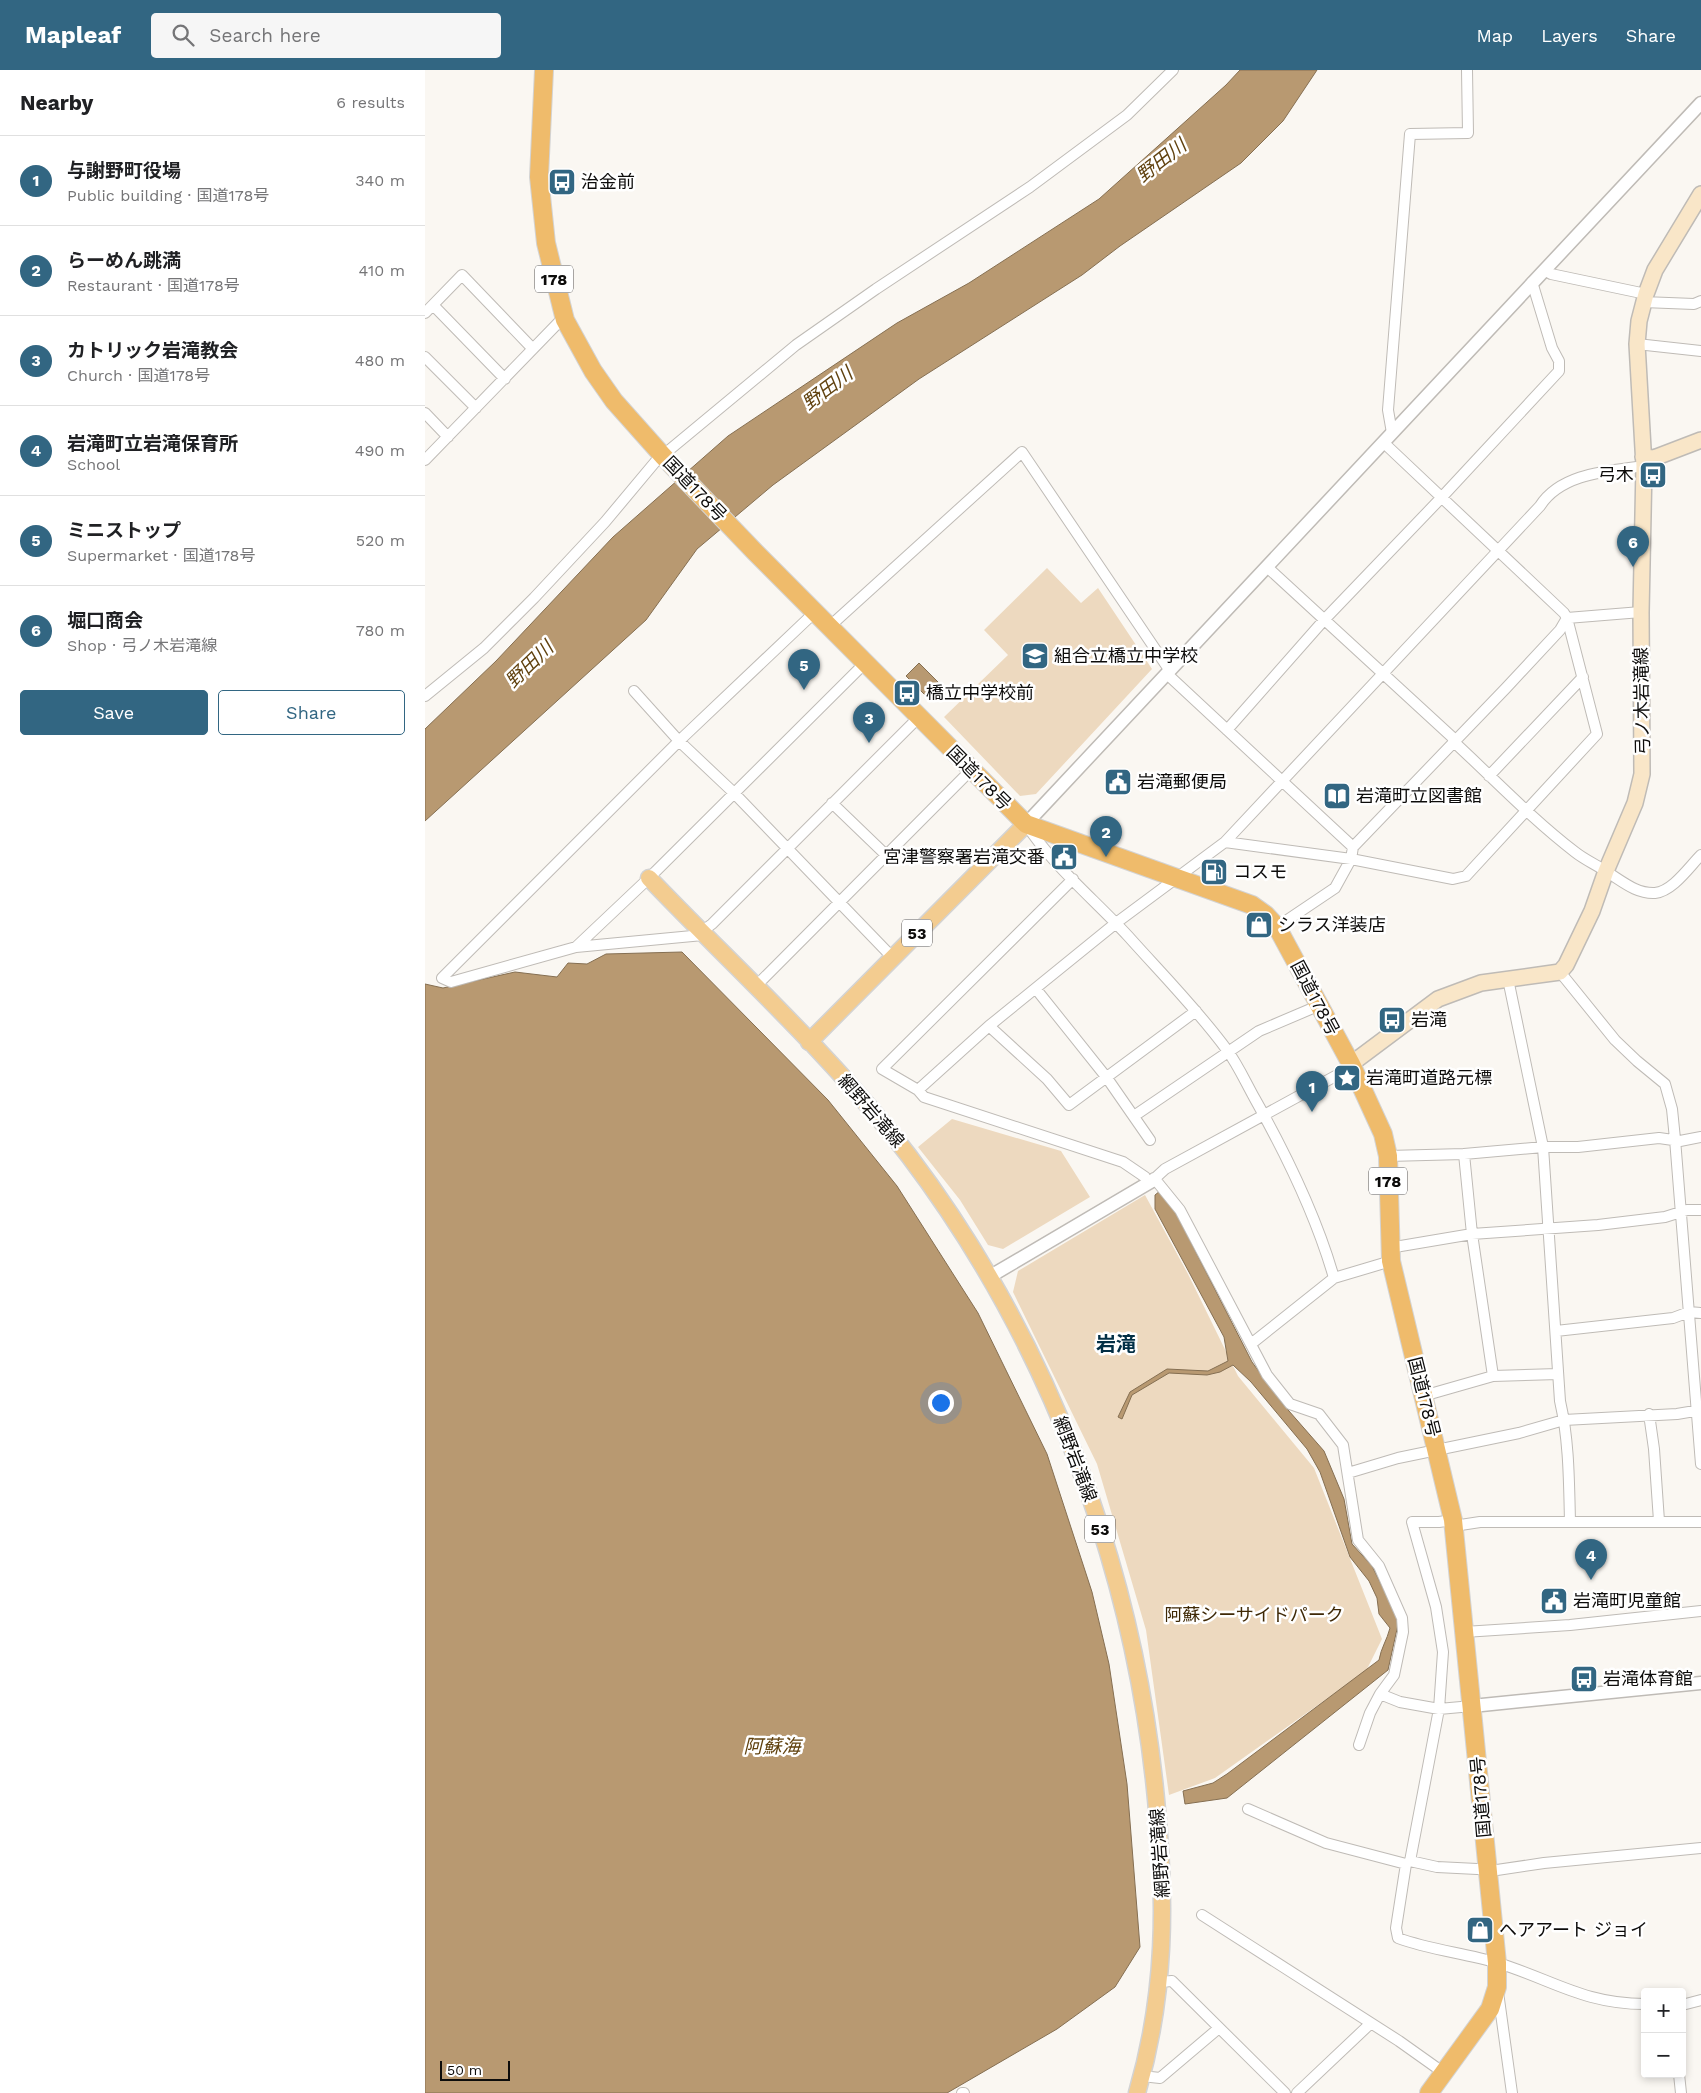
<!DOCTYPE html>
<html lang="en">
<head>
<meta charset="utf-8">
<style>
	:root { --surface:#fff; --page:#f6f6f6; --text:#202124; --muted:#757577; --line:#e0e0e0; --accent:#326682 }
	body { margin:0; font-family:"Work Sans","Noto Sans JP",sans-serif; background:var(--page); color:var(--text) }
	.controls { position:absolute; right:15px; bottom:15px; display:grid; overflow:hidden; border-radius:5px; box-shadow:0 2px 8px #0003 }
	.controls button { width:45px; height:45px; display:grid; place-items:center; padding:0; border:0; border-bottom:1px solid var(--line); background:var(--surface); color:var(--text); font:25px sans-serif }
	.scale { position:absolute; left:15px; bottom:12px; width:70px; box-sizing:border-box; padding-left:5px; border:2px solid #0d0c0b; border-top:0; font-size:14px; line-height:18px; white-space:nowrap; color:#0d0c0b; -webkit-text-stroke:4px #fff; paint-order:stroke }
	.you { position:absolute; left:515px; top:1332px; width:18px; height:18px; margin:-12px; border:4px solid #fff; border-radius:50%; background:#1a73e8; box-shadow:0 0 0 8px #1a73e833 }
	.badge { display:grid; place-items:center; width:32px; height:32px; border-radius:50%; background:var(--accent); color:#fff; font-size:16px; font-weight:700 }
	.pin { position:absolute; translate:-50% -41px; filter:drop-shadow(0 1px 2px #0008) }
	.pin::after { content:''; position:absolute; top:26px; width:18px; height:15px; background:inherit; clip-path:polygon(0 0,100% 0,50% 100%) }
	.list { margin:0; padding:0; list-style:none }
	h2 { display:flex; justify-content:space-between; align-items:center; height:65px; margin:0; padding:0 20px; font-size:21px }
	h2 small { font-size:16px; font-weight:400; color:var(--muted) }
	.list li { display:grid; grid-template-columns:32px 1fr auto; gap:15px; align-items:center; box-sizing:border-box; height:90px; padding:0 20px; border-top:1px solid var(--line) }
	.list b { display:block; font-size:19px; white-space:nowrap }
	.list p { margin:0; font-size:16px; white-space:nowrap; color:var(--muted) }
	.list em { font-size:16px; font-style:normal; color:var(--muted) }
	.actions { display:flex; gap:10px; padding:15px 20px }
	.actions a { flex:1; padding:11px 0; border:1px solid var(--accent); border-radius:5px; text-align:center; font-size:18px; color:var(--accent) }
	.actions .main { background:var(--accent); color:#fff }
	.icon { flex:none; width:28px; height:28px; fill:none; stroke:currentColor; stroke-width:2; stroke-linecap:round; stroke-linejoin:round }
	.map { position:relative; flex:none; width:1276px; height:2023px; overflow:hidden }
	header { display:flex; align-items:center; gap:30px; box-sizing:border-box; height:70px; padding:0 25px; background:var(--accent); color:#fff }
	header strong { font-size:24px }
	nav { display:flex; gap:28px; margin-inline-start:auto; font-size:18px }
	.search { width:350px; height:45px; background:var(--page); display:flex; align-items:center; gap:12px; box-sizing:border-box; padding:0 18px; border-radius:5px; color:var(--muted); font-size:19px }
	main { display:flex }
	aside { flex:1; background:var(--surface) }
	.map>svg:first-child { display:block }
</style>
</head>
<body>
<header>
<strong>Mapleaf</strong>
<div class="search"><svg class="icon" aria-label="search" viewBox="0 0 24 24"><circle cx="10" cy="10" r="6"/><path d="M15 15l6 6"/></svg>Search here</div>
<nav><a>Map</a><a>Layers</a><a>Share</a></nav>
</header>
<main>
<aside>
<h2>Nearby<small>6 results</small></h2>
<ul class="list">
<li><span class="badge">1</span><div><b>与謝野町役場</b><p>Public building · 国道178号</p></div><em>340 m</em></li>
<li><span class="badge">2</span><div><b>らーめん跳満</b><p>Restaurant · 国道178号</p></div><em>410 m</em></li>
<li><span class="badge">3</span><div><b>カトリック岩滝教会</b><p>Church · 国道178号</p></div><em>480 m</em></li>
<li><span class="badge">4</span><div><b>岩滝町立岩滝保育所</b><p>School</p></div><em>490 m</em></li>
<li><span class="badge">5</span><div><b>ミニストップ</b><p>Supermarket · 国道178号</p></div><em>520 m</em></li>
<li><span class="badge">6</span><div><b>堀口商会</b><p>Shop · 弓ノ木岩滝線</p></div><em>780 m</em></li>
</ul>
<div class="actions"><a class="main">Save</a><a>Share</a></div>
</aside>
<div class="map">
<svg width="1276" height="2023" viewBox="0 0 1276 2023">
	<rect width="100%" height="100%" fill="#faf7f2"/>
	<!-- green -->
	<path fill="#edd9bf" d="M622 498 656 533 673 518 727 599 611 724 595 726 519 647 583 585 559 560Z
		M527 1049 636 1081 665 1127 578 1179 563 1175 535 1130 493 1077Z
		M720 1125 763 1204 813 1306 889 1398 957 1569 941 1601 790 1708 744 1725 721 1560 672 1394 588 1222 593 1201Z"/>
	<!-- water -->
	<path fill="#b89971" stroke="#856f52" d="M815 0H892L858 51 816 93 695 176 657 205 494 309 348 415 272 479 221 550 0 751V659L71 591 188 467 303 366 472 253 544 213 674 129 801 15Z
		M494 593 519 618 506 631 481 606Z
		M257 882 403 1030 472 1116 553 1243 622 1384 667 1522 684 1594 702 1714 715 1877 690 1917 632 1959 522 2023H0V914L18 918 90 902 132 907 143 893 162 894 181 884Z
		M735 1121 750 1141 827 1292 857 1333 899 1381 919 1429 927 1474 947 1496 974 1550 963 1600 802 1728 760 1734 758 1721 788 1713 802 1704 954 1590C956 1578 962 1570 965 1558L954 1544 952 1528 944 1511 925 1487 895 1402 882 1379 826 1312 808 1295 795 1302 782 1305 744 1303 707 1325 697 1349 693 1347 705 1322 742 1299 783 1301 803 1291 799 1267 730 1139V1125Z"/>
	<g fill="none" stroke-linecap="round" stroke-linejoin="round">
		<!-- minor casing -->
		<g stroke="#bfbbb6" stroke-width="12">
			<path id="minor" d="M1119 200 1126 204 1221 224
				M1218 232 1269 234 1276 231
				M8 235 80 309
				M0 243 37 205 108 279
				M1212 274 1276 281
				M0 287 51 338
				M0 343 23 367
				M967 363 963 340 985 64 1043 63 1042 0
				M0 390 134 252 140 250
				M842 497 1027 667 1029 672C1069 709 1107 749 1150 782 1160 790 1172 795 1182 802 1197 811 1211 824 1230 823 1248 821 1264 797 1276 785
				M1142 548 1216 542
				M404 557 597 382 745 601
				M742 604 928 777 926 789 910 818 852 857
				M209 621 254 671 308 722 468 888
				M0 626 59 578 109 528 180 452 231 391 371 275 451 219 605 117 702 45 748 0
				M802 660 899 550 1017 427 1134 301V291L1127 278 1107 212
				M1064 706 1158 607
				M407 733 461 785
				M601 754C628 796 669 829 703 866 736 903 772 939 802 980 813 995 821 1013 830 1029 862 1086 891 1145 909 1208
				M800 772 926 789 1028 809 1041 806 1172 664 1142 548 1139 543 959 373
				M928 777 1081 618 1135 560 1142 548
				M648 809 457 999 493 1020 564 956 691 853 800 772 1115 436C1136 403 1184 401 1219 396
				M276 862 287 854 493 648
				M278 865 151 877 26 912 17 908 254 671 390 542
				M151 877 224 808 439 594
				M1135 902 1190 970 1212 991 1240 1014 1247 1039 1250 1069 1276 1394
				M1083 909 1118 1077 1135 1331C1144 1370 1144 1411 1145 1452
				M330 917 546 700
				M611 919 682 1008 725 1070
				M564 956 622 1009 644 1035 771 941
				M493 1020 499 1027 698 1092 720 1107 723 1113
				M709 1046 834 961 895 935
				M1039 1084 1047 1164 1068 1306
				M963 1086 1039 1084 1118 1077H1153L1234 1068 1255 1071 1276 1067
				M729 1108 755 1140 842 1305 865 1334 894 1344 918 1375 933 1470 954 1496 977 1548 978 1562 969 1605 955 1624 975 1632 1014 1639 1047 1636
				M727 1111 740 1099 916 1003 926 994
				M964 1178 1047 1164 1173 1155 1240 1147 1262 1140H1276
				M1131 1261 1248 1248 1264 1242 1276 1243
				M826 1274 909 1208 966 1191
				M998 1326 1068 1306 1133 1304
				M1224 1344 1229 1379 1234 1451
				M923 1403 973 1388 1094 1363 1139 1350 1252 1344 1276 1340
				M1028 1450 1014 1452H987L1011 1537 1018 1582 1014 1639 985 1791 981 1794 971 1858 973 1868C1005 1880 1040 1883 1073 1893 1128 1910 1159 1934 1220 1934
				M1029 1456 1055 1452H1276
				M1039 1562 1145 1555 1276 1541
				M934 1675 945 1643 955 1624
				M823 1739 901 1773 981 1794
				M985 1791 1012 1797 1072 1800 1119 1793 1276 1778
				M777 1845 974 1971 1019 2003
				M735 1912 747 1911 860 2023
				M1073 1922 1087 2023
				M1257 1935 1276 1930
				M1254 2004 1256 2023
				M717 2006 735 2008 794 1958
				M537 2023H539
				M872 2023 946 1953"/>
		</g>
		<!-- tertiary casing -->
		<g stroke="#bfbbb6" stroke-width="15">
			<path id="tertiary" d="M601 754 1276 33
				M564 1207 727 1111
				M1047 1636 1276 1613"/>
		</g>
		<!-- secondary casing -->
		<g stroke="#bfbbb6" stroke-width="18">
			<path id="secondary" d="M1218 387 1229 388 1276 370
				M926 994 1013 929 1056 913 1135 902 1141 895 1167 841 1181 801 1210 733 1217 704 1216 542 1219 396 1212 274 1214 251 1221 224 1230 200 1276 124"/>
		</g>
		<!-- primary casing -->
		<g stroke="#d3d3d3" stroke-width="19">
			<path id="primary" d="M224 808C311 899 407 985 484 1086 624 1271 709 1498 731 1729 741 1830 741 1924 712 2023
				M384 972 601 754"/>
		</g>
		<!-- trunk casing -->
		<g stroke="#d3d3d3" stroke-width="20">
			<path id="trunk" d="M119 0 114 107 121 173 140 250 168 301 189 331 238 386 330 482 601 754 827 835 841 845 852 857 926 994 958 1064 963 1086 966 1191 1028 1450 1072 1893V1917L1065 1939 1004 2023"/>
		</g>
		<!-- minor -->
		<use href="#minor" stroke="#fff" stroke-width="10"/>
		<!-- tertiary -->
		<use href="#tertiary" stroke="#fff" stroke-width="12"/>
		<!-- secondary -->
		<use href="#secondary" stroke="#f9e6c8" stroke-width="15"/>
		<!-- primary -->
		<use href="#primary" stroke="#f3cc90" stroke-width="16"/>
		<!-- trunk -->
		<use href="#trunk" stroke="#efbb6b" stroke-width="18"/>
	</g>
	<!-- icons -->
	<defs>
		<g id="bus-square" transform="scale(1.4375)"><rect x="-9" y="-9" width="18" height="18" rx="4" fill="#326682" stroke="#fff"/><path d="M-5-6H5V4H4V6H2V4H-2V6H-4V4H-5ZM-3.5-4V0h7V-4ZM-3.5 1.2v1.5H-2V1.2ZM2 1.2v1.5H3.5V1.2Z" fill="#fff"/></g>
		<g id="school-square" transform="scale(1.4375)"><rect x="-9" y="-9" width="18" height="18" rx="4" fill="#326682" stroke="#fff"/><path d="M0-5L7-2L0 1L-7-2ZM-4 1L0 2.5L4 1V4Q0 6-4 4Z" fill="#fff"/></g>
		<g id="civic-square" transform="scale(1.4375)"><rect x="-9" y="-9" width="18" height="18" rx="4" fill="#326682" stroke="#fff"/><path d="M-.6-6.5H3V-4.5H.6V-3L4-1V1h2V6H-6V1h2V-1L-.6-3ZM-1.2 2.5V6h2.4V2.5Z" fill="#fff"/></g>
		<g id="library-square" transform="scale(1.4375)"><rect x="-9" y="-9" width="18" height="18" rx="4" fill="#326682" stroke="#fff"/><path d="M-6-4Q-3-5.5-.7-3.5V5Q-3 3-6 4ZM6-4Q3-5.5 .7-3.5V5Q3 3 6 4Z" fill="#fff"/></g>
		<g id="fuel-square" transform="scale(1.4375)"><rect x="-9" y="-9" width="18" height="18" rx="4" fill="#326682" stroke="#fff"/><path d="M-5.5-6h7V0h2V4h1.3V-2.5L3-4.5l.8-.8L6-3V5H2.5V1h-1V6h-7ZM-4.2-4.7v3.2H.2V-4.7Z" fill="#fff"/></g>
		<g id="shop-square" transform="scale(1.4375)"><rect x="-9" y="-9" width="18" height="18" rx="4" fill="#326682" stroke="#fff"/><path d="M-5-2.5h2.3a2.7 3.5 0 0 1 5.4 0H5L5.5 6h-11ZM-1.5-2.5h3a1.5 2.3 0 0 0-3 0Z" fill="#fff"/></g>
		<g id="sight-square" transform="scale(1.4375)"><rect x="-9" y="-9" width="18" height="18" rx="4" fill="#326682" stroke="#fff"/><path d="M0-6L1.8-2.2L6-1.7L2.9 1.2L3.7 5.4L0 3.3L-3.7 5.4L-2.9 1.2L-6-1.7L-1.8-2.2Z" fill="#fff"/></g>
	</defs>
	<g fill-rule="evenodd">
		<use href="#bus-square" x="137" y="112"/>
		<use href="#bus-square" x="1228" y="405"/>
		<use href="#school-square" x="610" y="586"/>
		<use href="#bus-square" x="482" y="623"/>
		<use href="#civic-square" x="693" y="712"/>
		<use href="#library-square" x="912" y="726"/>
		<use href="#civic-square" x="639" y="787"/>
		<use href="#fuel-square" x="789" y="802"/>
		<use href="#shop-square" x="834" y="855"/>
		<use href="#bus-square" x="967" y="950"/>
		<use href="#sight-square" x="922" y="1008"/>
		<use href="#civic-square" x="1129" y="1531"/>
		<use href="#bus-square" x="1159" y="1609"/>
		<use href="#shop-square" x="1055" y="1860"/>
	</g>
	<g text-anchor="middle" stroke-width="5" stroke-linejoin="round" paint-order="stroke">
		<!-- shield labels -->
		<g fill="#fff" stroke="#565554" stroke-width="1">
			<rect x="110" y="195.5" width="38" height="27" rx="4"/>
			<rect x="477" y="849.5" width="30" height="27" rx="4"/>
			<rect x="944" y="1097.5" width="38" height="27" rx="4"/>
			<rect x="660" y="1445.5" width="30" height="27" rx="4"/>
		</g>
		<g font-size="16" font-weight="bold" fill="#0d0c0b">
			<text x="129" y="215">178</text>
			<text x="492" y="869">53</text>
			<text x="963" y="1117">178</text>
			<text x="675" y="1465">53</text>
		</g>
		<!-- poi labels -->
		<g font-size="18" fill="#0d0c0b" stroke="#fff" text-anchor="start">
			<text x="156" y="118">治金前</text>
			<text x="1209" y="411" text-anchor="end">弓木</text>
			<text x="629" y="592">組合立橋立中学校</text>
			<text x="501" y="629">橋立中学校前</text>
			<text x="712" y="718">岩滝郵便局</text>
			<text x="931" y="732">岩滝町立図書館</text>
			<text x="620" y="793" text-anchor="end">宮津警察署岩滝交番</text>
			<text x="808" y="808">コスモ</text>
			<text x="853" y="861">シラス洋装店</text>
			<text x="986" y="956">岩滝</text>
			<text x="941" y="1014">岩滝町道路元標</text>
			<text x="1148" y="1537">岩滝町児童館</text>
			<text x="1178" y="1615">岩滝体育館</text>
			<text x="1074" y="1866">ヘアアート ジョイ</text>
		</g>
		<!-- street labels -->
		<g font-size="18" fill="#0d0c0b" stroke="#fff">
			<text transform="translate(270 419) rotate(46)" y="6">国道178号</text>
			<text transform="translate(1217 631) rotate(-91)" y="6">弓ノ木岩滝線</text>
			<text transform="translate(554 708) rotate(45)" y="6">国道178号</text>
			<text transform="translate(890 928) rotate(62)" y="6">国道178号</text>
			<text transform="translate(446 1041) rotate(49)" y="6">網野岩滝線</text>
			<text transform="translate(999 1327) rotate(76)" y="6">国道178号</text>
			<text transform="translate(650 1389) rotate(69)" y="6">網野岩滝線</text>
			<text transform="translate(1056 1727) rotate(-95)" y="6">国道178号</text>
			<text transform="translate(735 1783) rotate(-94)" y="6">網野岩滝線</text>
		</g>
		<!-- park labels -->
		<g font-size="18" fill="#3f2906" stroke="#fff">
			<text x="829" y="1551">阿蘇シーサイドパーク</text>
		</g>
		<!-- water labels -->
		<g font-size="19" font-style="italic" fill="#61420f" stroke="#fff">
			<text transform="translate(736 90) rotate(-38)" y="7">野田川</text>
			<text transform="translate(402 318) rotate(-37)" y="7">野田川</text>
			<text transform="translate(104 594) rotate(-44)" y="7">野田川</text>
			<text x="347" y="1683">阿蘇海</text>
		</g>
		<!-- quarter labels -->
		<g font-size="20" font-weight="bold" fill="#022f45" stroke="#fff">
			<text x="691" y="1281">岩滝</text>
		</g>
	</g>
</svg>
<div class="controls">
<button>+</button>
<button>−</button>
</div>
<div class="scale">50 m</div>
<div class="you"></div>
<div class="pin badge" style="left:887px;top:1042px">1</div>
<div class="pin badge" style="left:681px;top:787px">2</div>
<div class="pin badge" style="left:444px;top:673px">3</div>
<div class="pin badge" style="left:1166px;top:1510px">4</div>
<div class="pin badge" style="left:379px;top:620px">5</div>
<div class="pin badge" style="left:1208px;top:497px">6</div>
</div>
</main>
</body>
</html>
